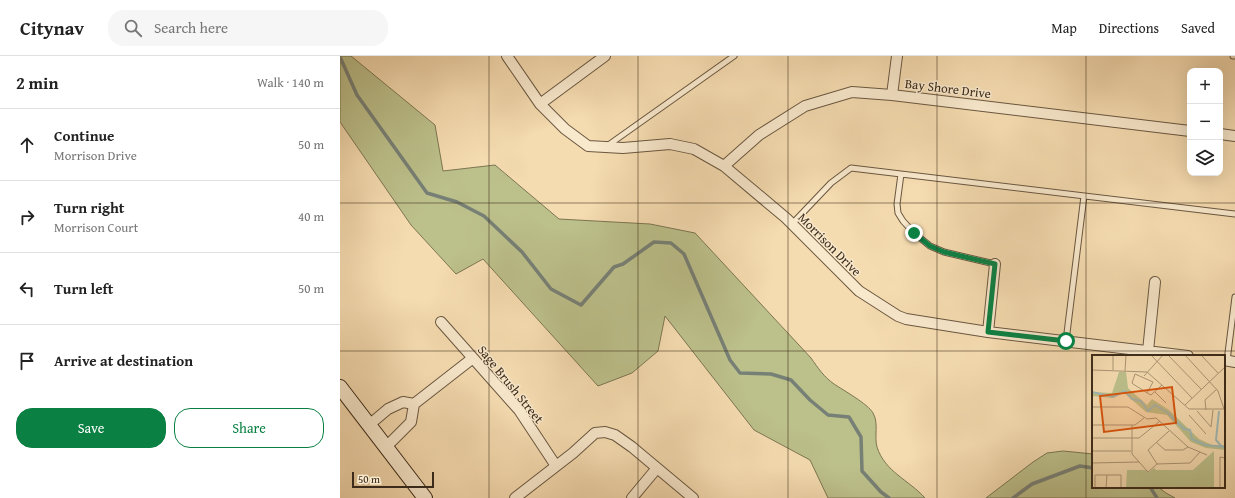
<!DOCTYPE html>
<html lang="en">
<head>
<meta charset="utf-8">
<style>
	:root { --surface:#fff; --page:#f6f6f6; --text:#222; --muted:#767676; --line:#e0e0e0; --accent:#0b8043 }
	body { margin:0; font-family:"Gentium Book Plus",serif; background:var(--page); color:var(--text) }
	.controls { position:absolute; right:12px; top:12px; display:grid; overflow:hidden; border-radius:8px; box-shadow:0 4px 16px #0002 }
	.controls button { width:36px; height:36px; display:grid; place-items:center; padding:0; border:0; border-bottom:1px solid var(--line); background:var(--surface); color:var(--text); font:20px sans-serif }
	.scale { position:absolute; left:12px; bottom:10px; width:82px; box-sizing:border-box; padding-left:4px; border:2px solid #3c2b1a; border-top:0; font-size:11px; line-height:14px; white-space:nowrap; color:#3c2b1a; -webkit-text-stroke:3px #f8e8cc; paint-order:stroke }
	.stop { position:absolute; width:12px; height:12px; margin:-9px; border:3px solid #0b8043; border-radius:50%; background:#fff }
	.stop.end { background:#0b8043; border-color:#fff; box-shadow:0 1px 4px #0008 }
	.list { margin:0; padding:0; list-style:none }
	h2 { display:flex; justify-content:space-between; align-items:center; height:52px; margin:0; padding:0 16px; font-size:17px }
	h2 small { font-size:13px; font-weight:400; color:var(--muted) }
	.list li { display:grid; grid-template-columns:26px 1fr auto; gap:12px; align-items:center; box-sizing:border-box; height:72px; padding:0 16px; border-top:1px solid var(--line) }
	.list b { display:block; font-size:15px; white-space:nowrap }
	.list p { margin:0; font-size:13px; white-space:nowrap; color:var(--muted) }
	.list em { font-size:13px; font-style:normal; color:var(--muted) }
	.actions { display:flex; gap:8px; padding:12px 16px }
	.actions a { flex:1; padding:9px 0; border:1px solid var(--accent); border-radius:16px; text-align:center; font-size:14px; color:var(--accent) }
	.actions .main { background:var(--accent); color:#fff }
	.icon { flex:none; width:22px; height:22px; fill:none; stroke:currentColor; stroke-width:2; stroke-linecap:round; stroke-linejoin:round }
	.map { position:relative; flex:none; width:895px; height:442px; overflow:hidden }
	header { display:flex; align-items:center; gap:24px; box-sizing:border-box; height:56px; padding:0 20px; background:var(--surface); border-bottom:1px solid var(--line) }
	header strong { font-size:19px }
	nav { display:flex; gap:22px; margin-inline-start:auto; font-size:14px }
	.search { width:280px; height:36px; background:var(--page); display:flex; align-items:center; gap:10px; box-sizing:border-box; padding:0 14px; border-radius:16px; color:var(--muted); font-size:15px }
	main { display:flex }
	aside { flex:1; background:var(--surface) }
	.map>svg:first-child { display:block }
</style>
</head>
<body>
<header>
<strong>Citynav</strong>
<div class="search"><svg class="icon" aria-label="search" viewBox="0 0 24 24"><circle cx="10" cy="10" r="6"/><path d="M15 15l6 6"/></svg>Search here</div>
<nav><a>Map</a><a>Directions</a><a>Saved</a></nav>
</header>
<main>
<aside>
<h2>2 min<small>Walk · 140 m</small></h2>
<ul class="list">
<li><svg class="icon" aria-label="ahead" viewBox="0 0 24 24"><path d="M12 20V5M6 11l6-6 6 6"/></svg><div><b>Continue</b><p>Morrison Drive</p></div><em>50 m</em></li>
<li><svg class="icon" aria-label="right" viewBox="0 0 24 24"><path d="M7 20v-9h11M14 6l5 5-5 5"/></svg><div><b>Turn right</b><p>Morrison Court</p></div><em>40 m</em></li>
<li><svg class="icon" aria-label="left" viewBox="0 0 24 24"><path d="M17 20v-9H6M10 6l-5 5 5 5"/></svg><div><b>Turn left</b></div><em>50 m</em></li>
<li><svg class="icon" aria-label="arrive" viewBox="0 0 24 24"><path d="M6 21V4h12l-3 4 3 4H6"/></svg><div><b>Arrive at destination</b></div></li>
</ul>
<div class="actions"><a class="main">Save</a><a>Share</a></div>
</aside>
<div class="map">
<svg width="895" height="442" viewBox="0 0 895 442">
	<rect width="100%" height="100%" fill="#f5dbb0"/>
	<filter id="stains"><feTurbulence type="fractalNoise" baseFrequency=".005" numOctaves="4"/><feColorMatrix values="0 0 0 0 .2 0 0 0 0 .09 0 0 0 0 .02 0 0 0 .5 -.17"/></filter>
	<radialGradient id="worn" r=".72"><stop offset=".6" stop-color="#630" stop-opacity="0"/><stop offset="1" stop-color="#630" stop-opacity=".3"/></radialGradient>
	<!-- green -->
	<path fill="#bcc08b" stroke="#7c7652" d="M0 0H11L95 69 103 115 155 109 219 163 310 168 355 177 471 302C478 312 484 321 494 328 503 334 528 348 533 357 539 367 534 380 537 391 545 416 569 424 585 442H488L470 404 414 374 325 260 318 295 292 317 258 330 143 203 116 218 71 169 0 66Z
		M723 395 753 398V431H818L826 437 835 442H646L693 406 707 397Z"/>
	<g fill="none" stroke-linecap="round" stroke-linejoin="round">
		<!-- stream -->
		<path stroke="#778076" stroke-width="3.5" d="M0 1 17 39 87 137 117 146 144 160 182 196 211 233 241 249 274 211 283 208 314 186 331 187 344 198 390 304 400 317 431 318 451 324 470 344 488 359 509 361 521 381 522 415 541 436 549 442
			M810 431 817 442
			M673 442 692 428 740 410 753 412"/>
		<!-- service casing -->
		<g stroke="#6a5740" stroke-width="7">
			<path id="service" d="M893 0H895
				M267 90 394 0
				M561 118 557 148 558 157 563 165 574 177 590 190 604 196 655 208
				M452 168 491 127 511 112 895 158
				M726 285 744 140
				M887 305 895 241"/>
		</g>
		<!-- minor casing -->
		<g stroke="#6a5740" stroke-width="12">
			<path id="minor" d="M167 0 200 48 225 73 248 90 283 92 330 88 354 93 384 110 446 162 519 235 558 260 566 263 648 276 848 300
				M552 39 557 0
				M200 48 265 0
				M880 78 895 80
				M384 110 419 79 465 50 512 36 552 39 850 75
				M101 266 179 354 216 410
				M648 276 655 208
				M808 295 815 226
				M884 304 895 306
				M29 369 48 353 63 346 74 348
				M46 391 71 366 74 348 133 302
				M175 442 233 397 255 377 265 376 275 379 292 391 353 442
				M292 442 317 412"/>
		</g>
		<!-- secondary casing -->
		<g stroke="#3c2b1a" stroke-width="16">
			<path id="secondary" d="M0 331 85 442"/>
		</g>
		<!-- service -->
		<use href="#service" stroke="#f8e8cc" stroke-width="5"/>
		<!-- minor -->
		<use href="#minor" stroke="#f8e8cc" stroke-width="10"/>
		<!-- secondary -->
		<use href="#secondary" stroke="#f8e8cc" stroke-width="14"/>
	</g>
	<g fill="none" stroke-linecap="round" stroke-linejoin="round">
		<!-- route -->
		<path stroke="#0b8043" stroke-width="5" d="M574 177 590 190 604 196 655 208 648 276 726 285"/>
	</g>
	<!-- grid -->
	<path fill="none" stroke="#3c2b1a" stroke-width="1" stroke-opacity="0.55" d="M149 0V442M298 0V442M448 0V442M597 0V442M746 0V442M0 147H895M0 295H895"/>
	<g text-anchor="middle" stroke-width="3" stroke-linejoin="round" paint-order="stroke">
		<!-- street labels -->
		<g font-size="13" fill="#3c2b1a" stroke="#f8e8cc">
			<text transform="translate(608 32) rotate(7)" y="5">Bay Shore Drive</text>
			<text transform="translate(490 188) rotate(45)" y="5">Morrison Drive</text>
			<text transform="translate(171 328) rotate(51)" y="5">Sage Brush Street</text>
		</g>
	</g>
	<!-- overview -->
	<g transform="translate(752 299)">
		<rect width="133" height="133" fill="#f5dbb0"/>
		<path d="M27 17H34L36 33 55 50 60 44 77 55 107 84 120 90H133V95L114 93 99 87 75 60 54 57 31 37 21 43 0 41V37L20 38ZM122 96V133H34L35 115H54L57 117 62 113 64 115H101Z" fill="#bcc08b"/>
		<path fill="none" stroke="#9fb9b4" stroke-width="2" d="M0 37 21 42 33 36 40 44 49 46 56 56 63 50 76 58 92 74 98 75 100 84 113 90 133 92M127 56 124 85 130 92"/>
		<path fill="none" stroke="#ab9574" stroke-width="1" d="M59 0 100 43M76 0 109 34M93 0 126 36 132 54M109 0 126 18M0 15 55 17 97 54H133M21 15V0M33 16 34 0M52 21 71 0M63 37 74 48M55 38 61 27 43 19 40 28 41 29 57 39 59 40 70 30M93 50 133 12M0 52H36L55 64 64 63 96 92 115 100M114 55 113 45 125 34M105 56 119 72 121 55M97 60 114 79M0 70H43L52 63M40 70V99L56 117 65 109 98 108 108 97M0 83H47L68 66M64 87 73 95H91L96 92M0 96H39M0 108 47 107M65 109 56 95 77 76M3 133V120H29V133M14 133 15 120M128 133V102L133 103"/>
		<path fill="#d7540d" fill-opacity="0.15" stroke="#d7540d" stroke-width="2" d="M80 32 84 68 12 77 8 41Z"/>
		<rect width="133" height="133" fill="none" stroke="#3c2b1a" stroke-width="2"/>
	</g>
	<rect width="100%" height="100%" filter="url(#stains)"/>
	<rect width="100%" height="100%" fill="url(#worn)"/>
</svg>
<div class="controls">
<button>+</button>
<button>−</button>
<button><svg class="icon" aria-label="layers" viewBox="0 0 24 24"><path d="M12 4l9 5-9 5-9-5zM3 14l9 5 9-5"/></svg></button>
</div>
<div class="scale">50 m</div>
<div class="stop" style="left:726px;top:285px"></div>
<div class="stop end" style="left:574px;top:177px"></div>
</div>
</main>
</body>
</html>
